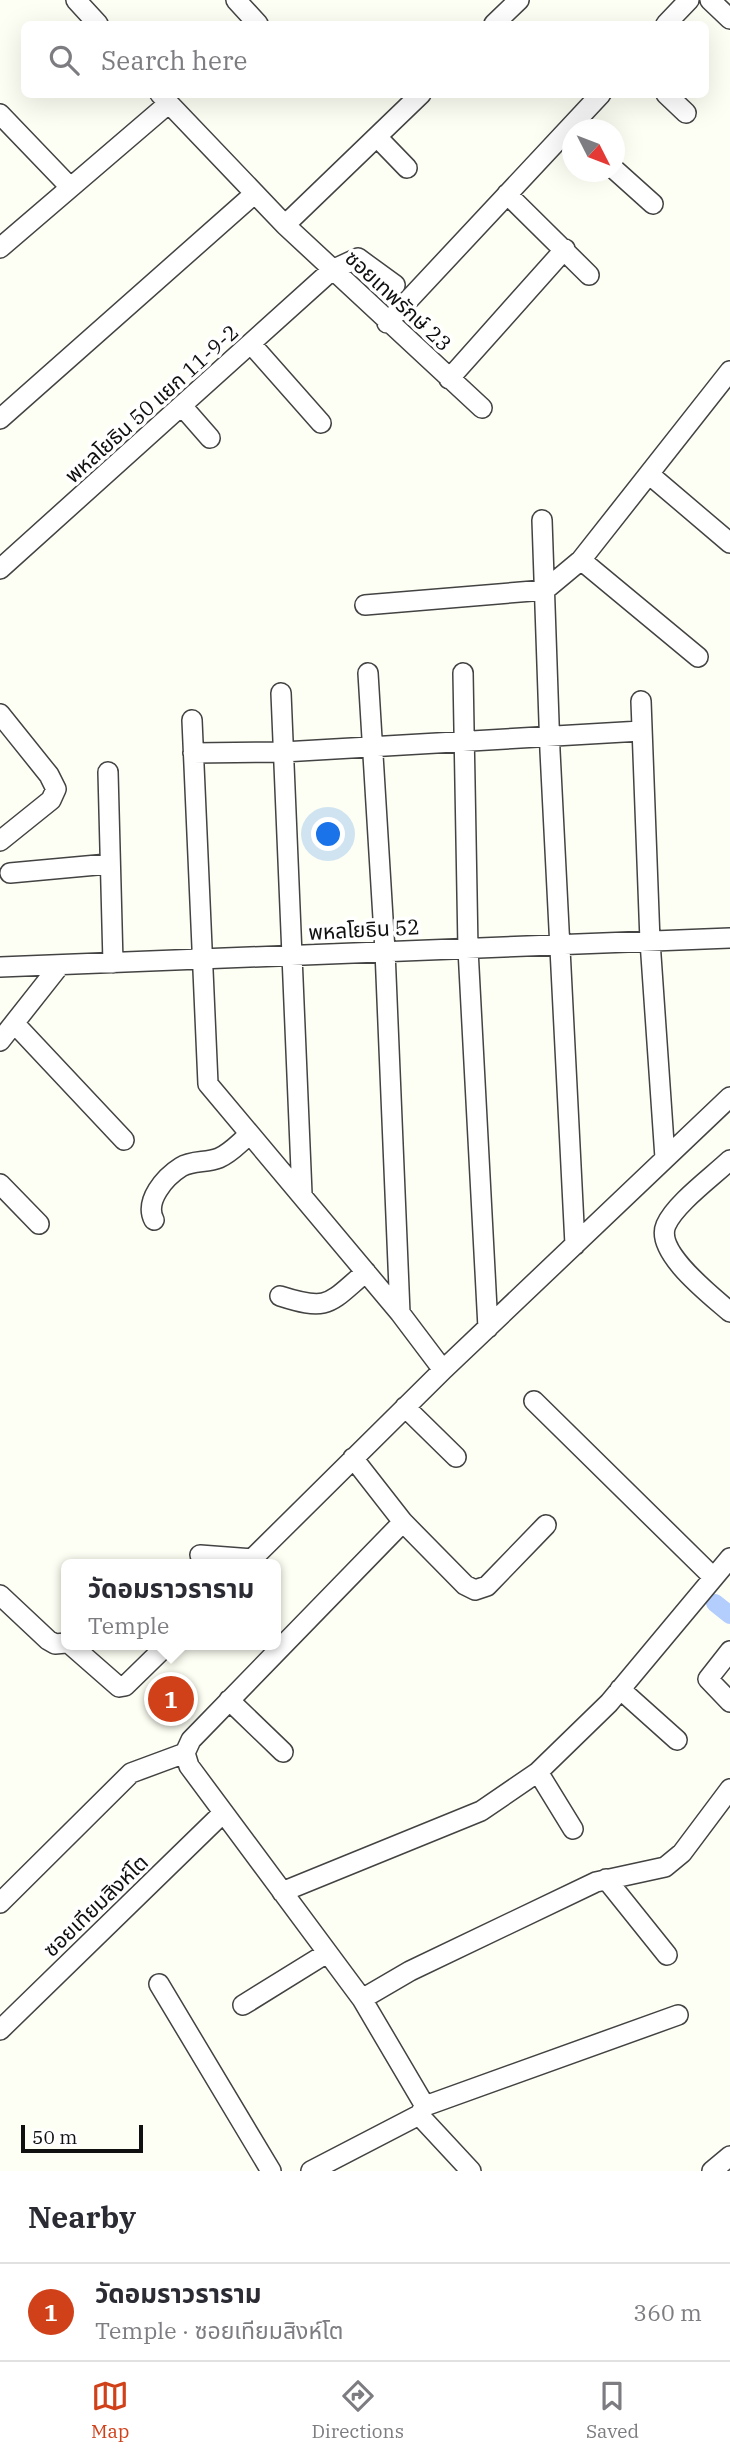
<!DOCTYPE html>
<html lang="en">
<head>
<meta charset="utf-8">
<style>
	:root { --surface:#fff; --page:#f2f2f3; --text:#2b2b33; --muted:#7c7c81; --line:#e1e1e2; --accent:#d04019 }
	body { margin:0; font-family:"IBM Plex Serif","Noto Sans Thai",serif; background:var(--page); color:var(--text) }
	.compass { position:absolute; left:562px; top:119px; width:63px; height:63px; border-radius:50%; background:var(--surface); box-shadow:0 7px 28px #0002; rotate:132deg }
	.scale { position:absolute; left:21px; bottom:18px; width:122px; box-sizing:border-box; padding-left:7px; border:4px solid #101010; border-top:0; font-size:19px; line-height:24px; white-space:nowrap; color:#101010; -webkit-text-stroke:5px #fff; paint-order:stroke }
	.you { position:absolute; left:329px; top:835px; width:24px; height:24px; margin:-18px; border:5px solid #fff; border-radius:50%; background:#1a73e8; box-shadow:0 0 0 10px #1a73e833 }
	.badge { display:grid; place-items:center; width:46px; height:46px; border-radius:50%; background:var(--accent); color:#fff; font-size:23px; font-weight:700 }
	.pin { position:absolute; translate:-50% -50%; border:4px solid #fff; box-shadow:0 2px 7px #0006 }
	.popup { position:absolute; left:61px; top:1559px; width:220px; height:91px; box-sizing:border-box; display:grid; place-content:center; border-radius:10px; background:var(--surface); filter:drop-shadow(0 2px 5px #0005); font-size:23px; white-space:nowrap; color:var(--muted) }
	.popup b { font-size:26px; color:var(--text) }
	.popup::after { content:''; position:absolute; left:50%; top:100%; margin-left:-14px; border:14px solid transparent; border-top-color:var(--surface) }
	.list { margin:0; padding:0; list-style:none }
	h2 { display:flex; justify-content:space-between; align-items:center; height:91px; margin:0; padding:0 28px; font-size:30px }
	h2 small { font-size:23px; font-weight:400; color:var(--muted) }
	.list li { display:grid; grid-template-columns:46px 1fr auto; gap:21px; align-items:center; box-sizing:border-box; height:98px; padding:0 28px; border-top:2px solid var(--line) }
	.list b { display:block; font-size:26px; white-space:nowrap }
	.list p { margin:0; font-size:23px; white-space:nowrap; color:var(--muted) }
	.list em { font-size:23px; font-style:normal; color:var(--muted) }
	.icon { flex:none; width:38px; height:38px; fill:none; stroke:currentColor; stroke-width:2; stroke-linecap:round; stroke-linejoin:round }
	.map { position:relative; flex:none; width:730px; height:2171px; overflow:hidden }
	.search { position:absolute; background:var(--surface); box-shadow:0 7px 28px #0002; left:21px; right:21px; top:21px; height:77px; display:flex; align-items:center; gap:18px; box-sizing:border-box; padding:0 24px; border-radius:10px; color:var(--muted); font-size:26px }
	.sheet { height:189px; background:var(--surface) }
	nav { display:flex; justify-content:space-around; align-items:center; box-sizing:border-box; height:98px; border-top:2px solid var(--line); background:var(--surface); font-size:19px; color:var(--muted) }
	nav a { display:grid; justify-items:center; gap:4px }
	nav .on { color:var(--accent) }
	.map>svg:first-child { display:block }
</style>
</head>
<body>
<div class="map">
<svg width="730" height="2171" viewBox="0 0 730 2171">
	<rect width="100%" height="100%" fill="#fefff4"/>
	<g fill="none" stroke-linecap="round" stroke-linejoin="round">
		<!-- canal -->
		<path stroke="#b3cdfc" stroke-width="18" d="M715 1603 730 1615"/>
		<!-- minor casing -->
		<g stroke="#434343" stroke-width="22">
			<path id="minor" d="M76 0 98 24
				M236 0 258 24
				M710 0 730 19
				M494 24 519 0
				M666 24 689 0
				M160 94 285 225 421 94
				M666 94 686 113
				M0 114 70 187
				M377 137 407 168
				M614 169 653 204
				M507 194 589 275
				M285 225 482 408
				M0 248 168 104
				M387 323 601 94
				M252 345 321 423
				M449 379 565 249
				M182 406 210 438
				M0 419 253 195
				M650 475 730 543
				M542 520 550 751 575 1245
				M581 560 698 657
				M0 569 332 270 358 258 395 285
				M365 605 545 590 581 560 730 371
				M368 673 385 951 400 1313
				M463 673 468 949 488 1328
				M281 693 302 1194
				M641 701 650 941 665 1158
				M0 714 49 775 56 789 51 800 0 841
				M192 720 208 1084 400 1313 443 1370
				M193 753 283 752 641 731
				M108 772 113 963
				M10 873 108 864
				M0 967 730 938
				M15 1024 124 1140
				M0 1041 60 965
				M730 1160C712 1177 675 1204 666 1225 654 1252 712 1296 730 1312
				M0 1184 39 1224
				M154 1220C144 1201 165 1177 181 1167 192 1160 207 1163 219 1158 231 1153 239 1143 249 1135
				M280 1296C330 1312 329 1303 366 1272
				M534 1401 713 1577
				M405 1407 456 1457
				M353 1458 403 1522 465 1585 475 1590 487 1586 546 1525
				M403 1522 191 1740 185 1753 189 1766 362 1999 425 2106
				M200 1555 253 1559
				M247 1564 443 1370 730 1097
				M0 1595 48 1640 55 1644 66 1643
				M71 1645 119 1687 125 1686 167 1645
				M730 1651 708 1679 730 1702
				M620 1689 677 1740
				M229 1700 283 1752
				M538 1772 573 1829
				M606 1879 667 1955
				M282 1892 481 1811 538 1772 609 1703 730 1558
				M0 1903 131 1773 185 1753
				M159 1984 271 2171
				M362 1999 410 1971 596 1882 665 1867 682 1853 730 1789
				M243 2005 327 1953
				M0 2030 223 1813
				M419 2115 471 2171
				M311 2171 419 2115 425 2106 678 2015
				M712 2171 730 2156"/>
		</g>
		<!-- minor -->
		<use href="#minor" stroke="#fff" stroke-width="19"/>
	</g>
	<g text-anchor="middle" stroke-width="7" stroke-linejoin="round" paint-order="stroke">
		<!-- street labels -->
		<g font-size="21" fill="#101010" stroke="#fff">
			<text transform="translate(398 301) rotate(43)" y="7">ซอยเทพรักษ์ 23</text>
			<text transform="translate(152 404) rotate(-42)" y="7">พหลโยธิน 50 แยก 11-9-2</text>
			<text transform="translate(364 930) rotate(-3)" y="7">พหลโยธิน 52</text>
			<text transform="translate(96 1906) rotate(-44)" y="7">ซอยเทียมสิงห์โต</text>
		</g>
	</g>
</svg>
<svg class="compass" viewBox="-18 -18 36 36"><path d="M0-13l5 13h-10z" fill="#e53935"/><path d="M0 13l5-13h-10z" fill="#7c7c81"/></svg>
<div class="scale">50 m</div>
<div class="you"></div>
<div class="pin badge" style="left:171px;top:1699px">1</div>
<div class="popup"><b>วัดอมราวราราม</b>Temple</div>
<div class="search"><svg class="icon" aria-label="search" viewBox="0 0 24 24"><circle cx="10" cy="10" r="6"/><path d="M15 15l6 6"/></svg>Search here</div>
</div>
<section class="sheet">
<h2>Nearby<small></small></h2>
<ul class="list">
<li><span class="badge">1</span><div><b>วัดอมราวราราม</b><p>Temple · ซอยเทียมสิงห์โต</p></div><em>360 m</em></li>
</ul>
</section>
<nav>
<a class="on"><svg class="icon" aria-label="map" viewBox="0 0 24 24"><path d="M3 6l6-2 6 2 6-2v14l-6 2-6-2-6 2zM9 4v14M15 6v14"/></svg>Map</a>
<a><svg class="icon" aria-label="directions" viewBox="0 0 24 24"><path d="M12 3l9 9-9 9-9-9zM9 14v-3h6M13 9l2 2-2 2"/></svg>Directions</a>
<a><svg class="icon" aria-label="saved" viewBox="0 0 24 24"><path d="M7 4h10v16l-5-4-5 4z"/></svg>Saved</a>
</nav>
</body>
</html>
